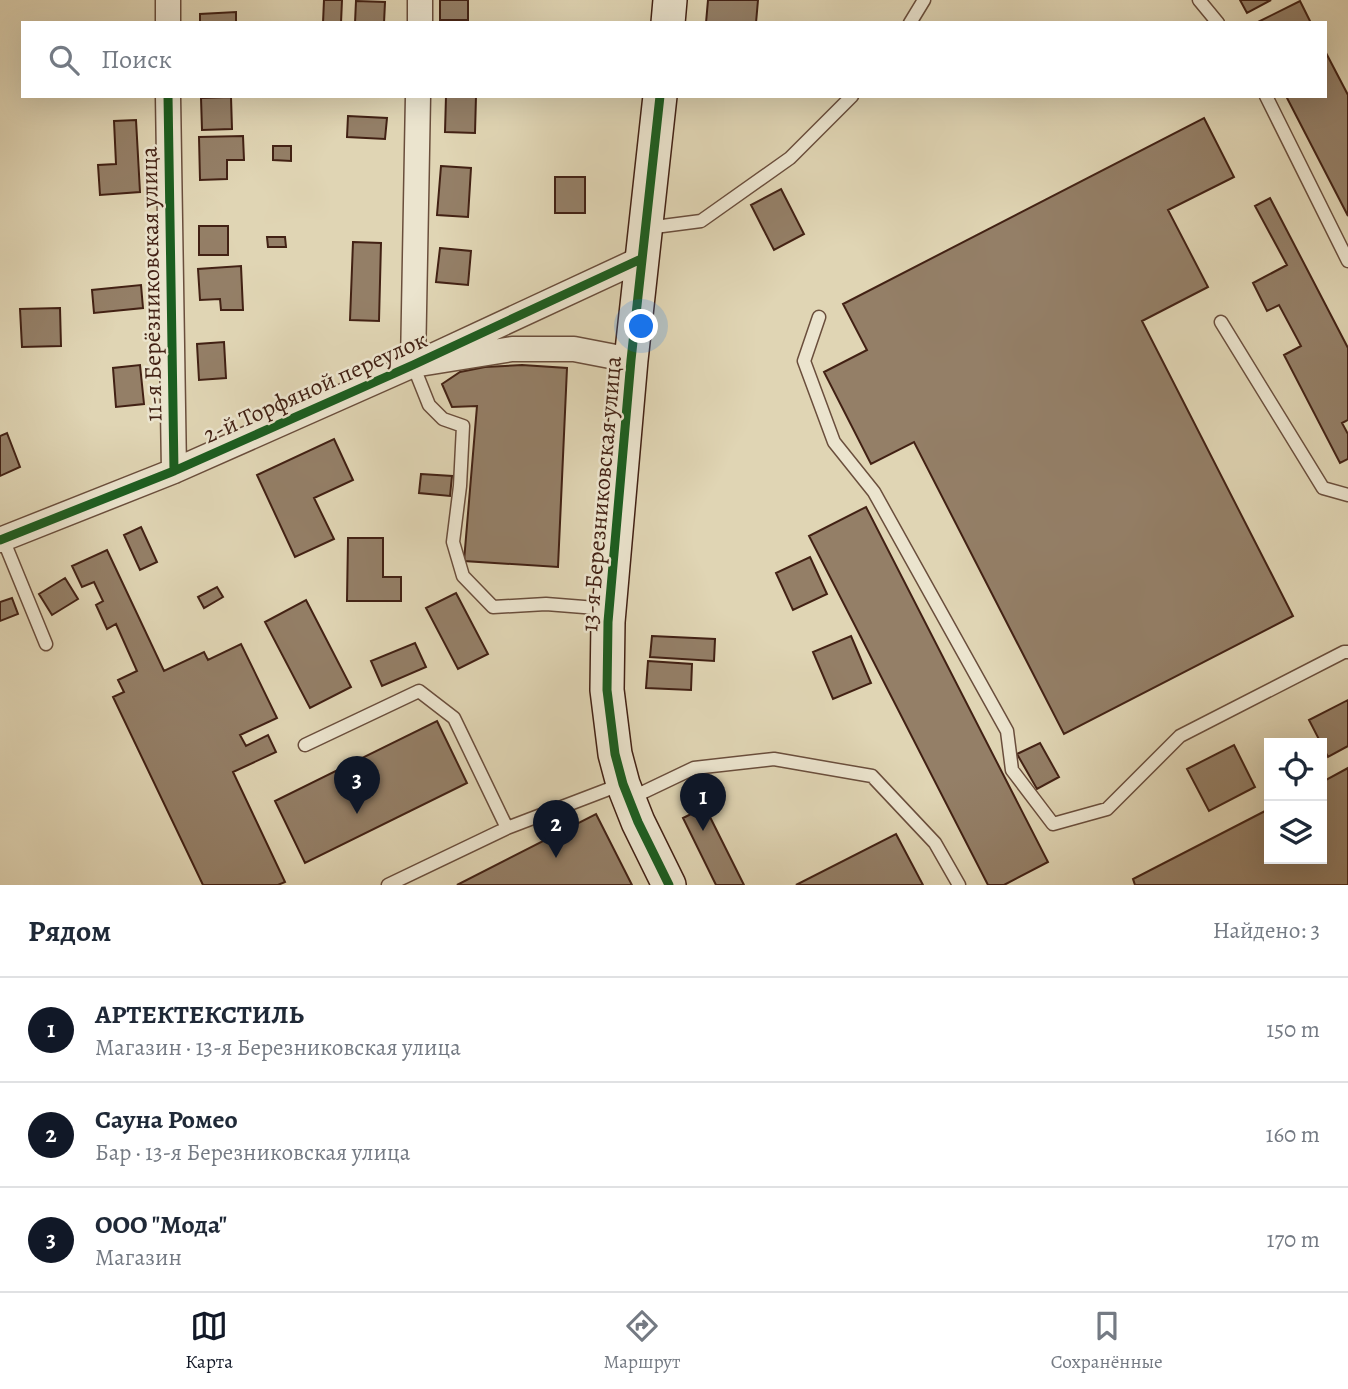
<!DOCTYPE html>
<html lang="ru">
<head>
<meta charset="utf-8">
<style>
	:root { --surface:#fff; --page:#f6f6f7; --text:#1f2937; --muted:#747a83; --line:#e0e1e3; --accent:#111827 }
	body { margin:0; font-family:Alegreya,serif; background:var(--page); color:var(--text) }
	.controls { position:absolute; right:21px; bottom:21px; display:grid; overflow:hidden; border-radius:0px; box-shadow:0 7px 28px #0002 }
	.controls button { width:63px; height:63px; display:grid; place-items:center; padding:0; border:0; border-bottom:2px solid var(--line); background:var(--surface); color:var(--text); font:35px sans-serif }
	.you { position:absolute; left:642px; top:327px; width:24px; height:24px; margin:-18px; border:5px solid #fff; border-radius:50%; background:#1a73e8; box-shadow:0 0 0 10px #1a73e833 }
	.badge { display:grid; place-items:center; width:46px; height:46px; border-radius:50%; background:var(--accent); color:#fff; font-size:23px; font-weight:700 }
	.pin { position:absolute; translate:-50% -58px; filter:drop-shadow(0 2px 4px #0008) }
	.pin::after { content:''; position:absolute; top:37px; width:24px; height:21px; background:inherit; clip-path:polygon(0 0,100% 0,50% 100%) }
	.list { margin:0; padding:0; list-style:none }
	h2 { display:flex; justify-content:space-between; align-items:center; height:91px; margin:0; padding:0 28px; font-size:30px }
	h2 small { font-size:23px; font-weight:400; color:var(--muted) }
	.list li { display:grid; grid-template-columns:46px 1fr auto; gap:21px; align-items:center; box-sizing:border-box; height:105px; padding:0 28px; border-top:2px solid var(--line) }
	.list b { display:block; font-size:26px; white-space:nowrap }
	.list p { margin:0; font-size:23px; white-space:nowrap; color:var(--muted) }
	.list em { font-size:23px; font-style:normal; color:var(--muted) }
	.icon { flex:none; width:38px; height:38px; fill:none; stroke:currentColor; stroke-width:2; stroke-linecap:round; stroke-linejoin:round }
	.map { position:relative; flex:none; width:1348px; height:885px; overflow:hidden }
	.search { position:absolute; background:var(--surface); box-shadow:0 7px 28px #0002; left:21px; right:21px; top:21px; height:77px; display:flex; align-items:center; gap:18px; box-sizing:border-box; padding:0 24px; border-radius:0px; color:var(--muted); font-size:26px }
	.sheet { height:406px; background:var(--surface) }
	nav { display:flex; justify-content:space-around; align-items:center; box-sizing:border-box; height:98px; border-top:2px solid var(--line); background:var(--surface); font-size:19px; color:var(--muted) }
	nav a { display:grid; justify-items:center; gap:4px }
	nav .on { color:var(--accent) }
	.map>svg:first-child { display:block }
</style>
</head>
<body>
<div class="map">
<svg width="1348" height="885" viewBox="0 0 1348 885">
	<rect width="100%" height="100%" fill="#e0d5b4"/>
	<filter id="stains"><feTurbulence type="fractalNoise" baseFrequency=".00286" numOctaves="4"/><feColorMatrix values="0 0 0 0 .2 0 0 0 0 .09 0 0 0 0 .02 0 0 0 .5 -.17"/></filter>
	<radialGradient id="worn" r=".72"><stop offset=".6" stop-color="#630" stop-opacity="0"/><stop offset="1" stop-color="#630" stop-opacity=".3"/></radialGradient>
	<!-- building -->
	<path fill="#947f67" stroke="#422114" stroke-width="2" d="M324 0H342L341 23H323Z
		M440 0H468V20H440Z
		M708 0H758L756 23H706Z
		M1240 0H1271L1247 13Z
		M356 1 385 2 384 23H355Z
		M1300 1 1311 23H1256Z
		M236 12V23H200V14Z
		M1325 51 1348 95V216L1286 96H1325Z
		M446 96H476L475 133 445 132Z
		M231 97 232 129 202 130 201 98Z
		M348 116 387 118 385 139 347 137Z
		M1204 118 1234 177 1168 210 1208 287 1142 321 1293 616 1064 734 914 442 871 464 824 372 867 350 843 304Z
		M136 120 140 192 100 195 98 165 116 164 114 121Z
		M243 136 244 160H227V179L200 180 199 137Z
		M273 146H291V161L273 160Z
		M441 166 471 168 468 217 437 215Z
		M555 177H585V213H555Z
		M781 189 804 234 774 250 751 205Z
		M1270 198 1348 348V420L1342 423 1348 434V459L1340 463 1284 355 1301 346 1279 305 1267 311 1253 283 1287 265 1255 206Z
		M199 226H228V255H199Z
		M267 237H285L286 247H268Z
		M353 242 381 243 379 321 350 320Z
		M440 248 471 251 468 285 436 282Z
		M241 266 243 310H221L220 299 200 300 198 269Z
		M141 285 143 308 94 313 92 290Z
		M60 308 61 346 22 347 20 309Z
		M224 342 226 378 199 380 197 344Z
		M140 365 144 404 116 407 113 368Z
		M522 365 567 368 558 567 464 561 477 406 452 407 442 384 460 372 485 367Z
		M7 433 20 467 0 476V436Z
		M334 439 353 480 314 498 334 539 295 557 257 475Z
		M421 474 452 476 450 496 419 493Z
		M866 507 1048 862 1004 885H988L809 536Z
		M141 527 157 562 140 570 124 535Z
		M348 538H383V577H401V601H347Z
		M107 550 164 671 204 652 208 660 241 644 277 718 240 735 246 746 268 735 276 752 233 772 285 882 278 885H203L113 697 124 692 118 680 137 671 116 624 107 629 96 605 103 601 94 582 82 587 72 566Z
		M810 557 827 594 793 610 776 573Z
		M65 578 78 599 52 615 39 594Z
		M217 587 223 597 204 608 198 597Z
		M456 593 488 654 458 669 426 608Z
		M12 598 18 614 0 621V602Z
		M306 600 351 687 310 708 265 622Z
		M652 636 715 639 714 661 650 657Z
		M851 636 871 683 833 699 813 652Z
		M415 643 426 667 382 686 371 661Z
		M648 661 692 664 691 690 646 688Z
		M1348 700V746L1328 757 1309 720Z
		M437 721 467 783 305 863 275 801Z
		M1040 743 1059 777 1037 789 1017 754Z
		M1234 745 1255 787 1209 811 1187 769Z
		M1348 768V885H1135L1133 879 1269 809V859H1322V782Z
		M705 807 744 885H716L683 818Z
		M596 814 632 885H457Z
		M896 834 923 885H796Z"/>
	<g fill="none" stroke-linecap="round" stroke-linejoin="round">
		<!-- lane casing -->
		<g stroke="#6a4e3c" stroke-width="15">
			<path id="lane" d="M1199 0 1218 23
				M910 23 924 0
				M1266 96 1348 261
				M647 228 701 221 790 158 852 96
				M819 317 804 361 834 442 874 492 1007 731 1012 770 1053 824 1107 809 1180 736 1344 652H1348
				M1221 322 1323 488 1348 495
				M413 365 429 405 443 419 463 426 460 486 453 542 463 576 493 607 546 604 609 609
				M3 539 46 644
				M305 745 419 691 454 718 507 828 622 784
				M629 799 694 768 774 759 872 776 935 843 959 885
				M388 885 507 828"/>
		</g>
		<!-- street casing -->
		<g stroke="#6a4e3c" stroke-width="27">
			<path id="street" d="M168 0V23
				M420 23V0
				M168 96 174 471
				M418 96 413 365 512 349H574L631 360
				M0 540 174 471 413 365 641 259"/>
		</g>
		<!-- secondary casing -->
		<g stroke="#422114" stroke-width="36">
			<path id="secondary" d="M668 23 670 0
				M660 96 631 360 608 622 607 690 615 754 623 784 638 822 669 885"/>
		</g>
		<!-- lane -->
		<use href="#lane" stroke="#ebe4ce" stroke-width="12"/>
		<!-- street -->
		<use href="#street" stroke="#ebe4ce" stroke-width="24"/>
		<!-- secondary -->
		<use href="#secondary" stroke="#ebe4ce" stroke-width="33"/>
		<!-- cycleway casing -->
		<g stroke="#ebe4ce" stroke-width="13">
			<path id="cycleway" d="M168 96 174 471
				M660 96 631 360 608 622 607 690 615 754 623 784 638 822 669 885
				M0 540 174 471 413 365 641 259"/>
		</g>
		<!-- cycleway -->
		<use href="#cycleway" stroke="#1b5e20" stroke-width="9"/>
	</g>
	<g text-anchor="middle" stroke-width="5" stroke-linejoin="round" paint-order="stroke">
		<!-- street labels -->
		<g font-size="24" fill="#422114" stroke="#ebe4ce">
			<text transform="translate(151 284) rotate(-91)" y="8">11-я Берёзниковская улица</text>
			<text transform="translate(315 387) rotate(-24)" y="8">2-й Торфяной переулок</text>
			<text transform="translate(601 494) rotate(-85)" y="8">13-я Березниковская улица</text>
		</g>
	</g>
	<rect width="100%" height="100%" filter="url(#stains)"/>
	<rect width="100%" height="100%" fill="url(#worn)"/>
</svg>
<div class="controls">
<button><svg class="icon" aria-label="locate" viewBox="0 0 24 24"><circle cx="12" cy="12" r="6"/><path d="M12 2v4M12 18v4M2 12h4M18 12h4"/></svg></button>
<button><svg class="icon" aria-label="layers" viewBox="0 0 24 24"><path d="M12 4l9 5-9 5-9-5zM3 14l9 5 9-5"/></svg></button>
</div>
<div class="you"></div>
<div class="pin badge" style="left:703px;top:831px">1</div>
<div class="pin badge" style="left:556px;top:858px">2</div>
<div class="pin badge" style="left:357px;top:814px">3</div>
<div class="search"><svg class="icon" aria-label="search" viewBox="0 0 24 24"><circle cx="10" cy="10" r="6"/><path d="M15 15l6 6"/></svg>Поиск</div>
</div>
<section class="sheet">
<h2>Рядом<small>Найдено: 3</small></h2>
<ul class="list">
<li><span class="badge">1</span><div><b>АРТЕКТЕКСТИЛЬ</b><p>Магазин · 13-я Березниковская улица</p></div><em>150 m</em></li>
<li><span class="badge">2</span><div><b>Сауна Ромео</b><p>Бар · 13-я Березниковская улица</p></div><em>160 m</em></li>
<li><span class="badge">3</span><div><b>ООО &quot;Мода&quot;</b><p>Магазин</p></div><em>170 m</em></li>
</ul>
</section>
<nav>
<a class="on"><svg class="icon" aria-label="map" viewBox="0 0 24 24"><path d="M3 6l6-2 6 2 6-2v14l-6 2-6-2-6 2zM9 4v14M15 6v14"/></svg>Карта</a>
<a><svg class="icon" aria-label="directions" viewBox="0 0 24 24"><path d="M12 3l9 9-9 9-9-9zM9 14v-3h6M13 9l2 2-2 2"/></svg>Маршрут</a>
<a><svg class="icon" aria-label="saved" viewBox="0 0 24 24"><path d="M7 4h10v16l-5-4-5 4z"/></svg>Сохранённые</a>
</nav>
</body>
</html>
